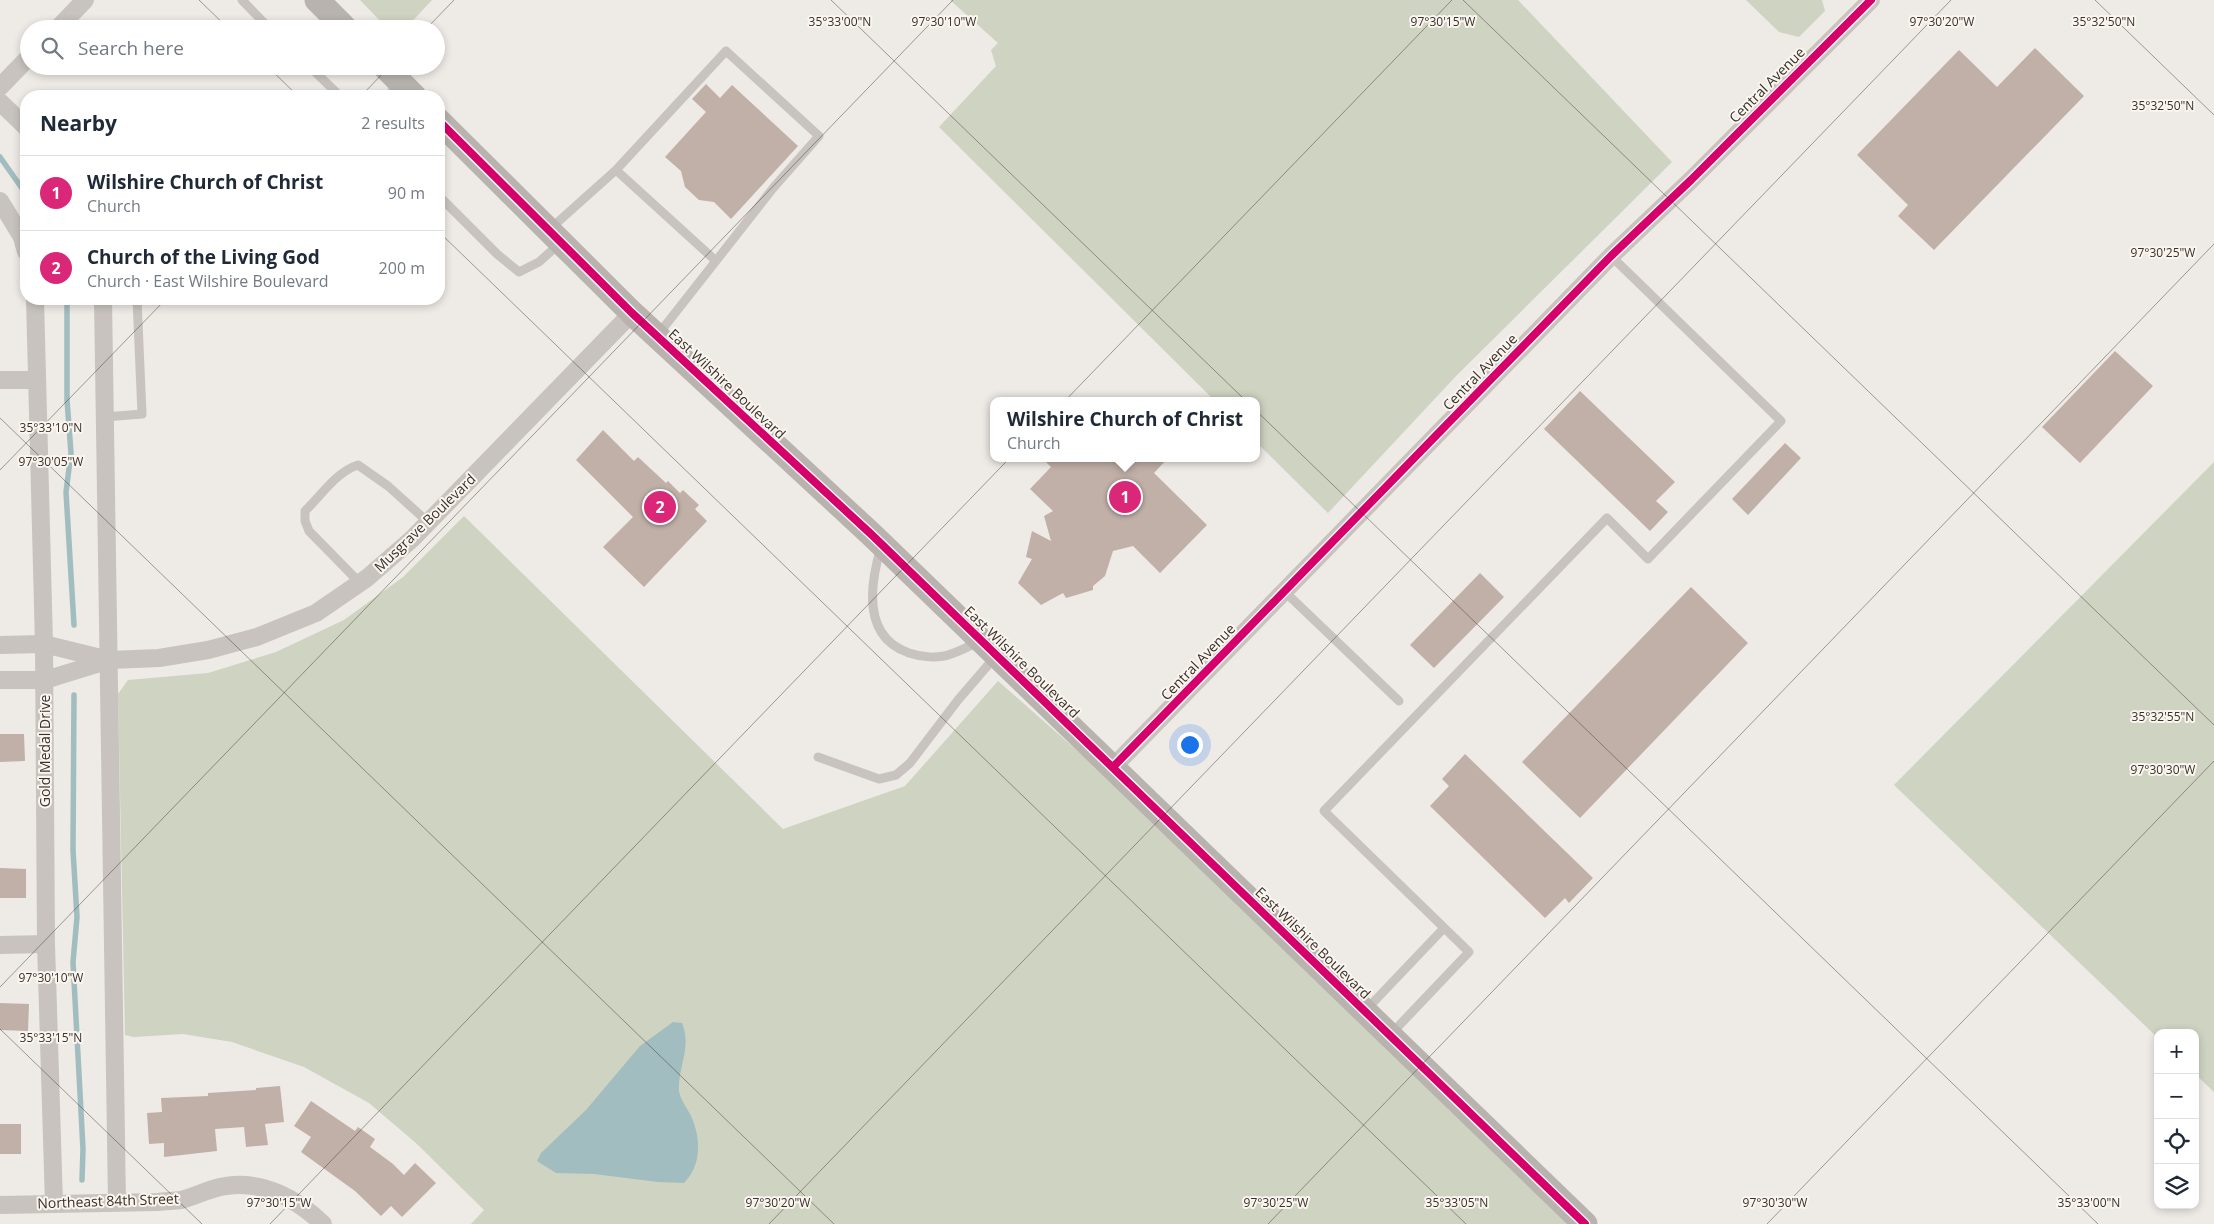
<!DOCTYPE html>
<html lang="en">
<head>
<meta charset="utf-8">
<style>
	:root { --surface:#fff; --page:#f6f6f7; --text:#1f2937; --muted:#747a83; --line:#e0e1e3; --accent:#db2777 }
	body { margin:0; font-family:"Open Sans",sans-serif; background:var(--page); color:var(--text) }
	.controls { position:absolute; right:15px; bottom:15px; display:grid; overflow:hidden; border-radius:10px; box-shadow:0 2px 8px #0003 }
	.controls button { width:45px; height:45px; display:grid; place-items:center; padding:0; border:0; border-bottom:1px solid var(--line); background:var(--surface); color:var(--text); font:25px sans-serif }
	.you { position:absolute; left:1189px; top:744px; width:18px; height:18px; margin:-12px; border:4px solid #fff; border-radius:50%; background:#1a73e8; box-shadow:0 0 0 8px #1a73e833 }
	.badge { display:grid; place-items:center; width:32px; height:32px; border-radius:50%; background:var(--accent); color:#fff; font-size:16px; font-weight:700 }
	.pin { position:absolute; translate:-50% -50%; border:2px solid #fff; box-shadow:0 1px 5px #0006 }
	.popup { position:absolute; left:990px; top:397px; width:270px; height:65px; box-sizing:border-box; display:grid; place-content:center; border-radius:10px; background:var(--surface); filter:drop-shadow(0 1px 4px #0005); font-size:16px; white-space:nowrap; color:var(--muted) }
	.popup b { font-size:19px; color:var(--text) }
	.popup::after { content:''; position:absolute; left:50%; top:100%; margin-left:-10px; border:10px solid transparent; border-top-color:var(--surface) }
	.list { margin:0; padding:0; list-style:none }
	h2 { display:flex; justify-content:space-between; align-items:center; height:65px; margin:0; padding:0 20px; font-size:21px }
	h2 small { font-size:16px; font-weight:400; color:var(--muted) }
	.list li { display:grid; grid-template-columns:32px 1fr auto; gap:15px; align-items:center; box-sizing:border-box; height:75px; padding:0 20px; border-top:1px solid var(--line) }
	.list b { display:block; font-size:19px; white-space:nowrap }
	.list p { margin:0; font-size:16px; white-space:nowrap; color:var(--muted) }
	.list em { font-size:16px; font-style:normal; color:var(--muted) }
	.icon { flex:none; width:28px; height:28px; fill:none; stroke:currentColor; stroke-width:2; stroke-linecap:round; stroke-linejoin:round }
	.map { position:relative; flex:none; width:2214px; height:1224px; overflow:hidden }
	.search { position:absolute; background:var(--surface); box-shadow:0 2px 8px #0003; left:20px; top:20px; width:425px; height:55px; display:flex; align-items:center; gap:12px; box-sizing:border-box; padding:0 18px; border-radius:28px; color:var(--muted); font-size:19px }
	.panel { position:absolute; background:var(--surface); box-shadow:0 2px 8px #0003; left:20px; top:90px; width:425px; height:215px; border-radius:20px }
	.map>svg:first-child { display:block }
</style>
</head>
<body>
<div class="map">
<svg width="2214" height="1224" viewBox="0 0 2214 1224">
	<rect width="100%" height="100%" fill="#eeeae6"/>
	<!-- green -->
	<path fill="#cfd3c1" d="M360 0H432L405 29H388Z
		M950 0H1518L1672 162 1457 375 1328 513 1256 442V401H1215L939 127 996 66 991 50 998 43Z
		M1746 0H1822L1825 11 1799 37 1779 32Z
		M2214 462V1092L2195 1074V1033H2158V1038L1894 785Z
		M464 516 783 829 905 786 998 681 1106 776 1568 1224H471L484 1210 417 1144 369 1103 304 1067 232 1042 183 1034 134 1037 125 1035 118 694 128 680 208 673 276 652 344 620 403 577Z"/>
	<!-- water -->
	<path fill="#a2bdbf" d="M673 1022 682 1023C692 1048 678 1066 679 1091 680 1099 687 1108 691 1116 701 1138 702 1165 684 1183L658 1182 594 1174 556 1173 537 1161 541 1153 586 1110 640 1046Z"/>
	<g fill="none" stroke-linecap="round" stroke-linejoin="round">
		<!-- stream -->
		<path stroke="#a2bdbf" stroke-width="5.5" d="M0 157 26 194
			M67 299V400L71 453 66 492 74 625
			M74 695 73 850 77 917 73 962 83 1149 82 1180"/>
	</g>
	<!-- building -->
	<path fill="#c1b0a8" d="M2035 48 2084 96 1934 250 1898 216 1908 205 1857 155 1959 50 1997 87Z
		M706 84 720 98 732 85 798 146 731 219 714 202 699 200 685 187 681 171 665 157 706 112 692 99Z
		M2115 351 2153 386 2080 463 2042 427Z
		M1580 391 1675 482 1656 501 1668 512 1650 531 1544 429Z
		M603 430 634 461 638 457 666 483 668 481 680 493 683 490 699 505 695 509 707 521 644 587 603 547 633 517 576 460Z
		M1785 443 1801 458 1748 515 1732 499Z
		M1042 458H1168L1154 473 1207 525 1160 573 1133 546 1113 551 1105 576 1093 586V590L1066 598 1063 593 1041 605 1018 583 1032 559 1026 557 1032 531 1051 541 1044 516 1053 511 1030 489 1051 467Z
		M1480 573 1504 597 1434 668 1410 645Z
		M1691 587 1748 643 1580 818 1522 762Z
		M0 734H24L25 761 0 762Z
		M1465 754 1593 878 1569 903 1565 898 1545 918 1430 806 1449 786 1442 779Z
		M0 868 26 869V898H0Z
		M0 1003 29 1004 28 1031 0 1030Z
		M280 1086 284 1122 265 1124 268 1145 246 1147 244 1127 215 1129 217 1151 164 1157V1143L149 1144 147 1113 162 1112 161 1098 208 1096V1093L256 1090V1088Z
		M311 1101 355 1131 358 1127 375 1139 370 1147 393 1164 404 1175 415 1163 436 1183 402 1217 391 1206 381 1216 355 1191 301 1152 311 1137 294 1126Z
		M0 1124H21V1154H0Z"/>
	<g fill="none" stroke-linecap="round" stroke-linejoin="round">
		<!-- path -->
		<path stroke="#c1bbb6" stroke-width="3" stroke-dasharray="2.5 2.5" stroke-linecap="butt" d="M22 268 25 286"/>
		<!-- lane -->
		<path stroke="#c8c3be" stroke-width="9" d="M242 0 270 29
			M309 66 340 96
			M387 96 401 83
			M616 170 716 261
			M439 196 497 254 519 272 539 262 559 244
			M550 229 616 170 726 51 819 136 774 187 657 336
			M105 417 142 414 137 299
			M881 547C870 584 862 637 909 653 921 657 938 659 951 654 960 651 970 646 979 641
			M360 583 309 531 305 521V511C321 496 336 472 358 465L388 486 428 522
			M1284 591 1399 701
			M818 757 879 779 896 775 910 763 958 700 995 657
			M1365 1011 1444 928
			M1391 1034 1469 952 1324 811 1607 518 1648 559 1781 421 1611 256"/>
		<!-- street -->
		<path stroke="#c8c3be" stroke-width="18" d="M57 29 85 0
			M0 87 29 57
			M0 102 26 127
			M0 201 22 237 26 252
			M35 299 44 644 46 944 54 1204
			M103 299 117 1203
			M0 380H36
			M0 645 44 644 109 660
			M0 680H45L110 660 159 658 208 650 257 637 316 613 367 578 412 539 632 313
			M1113 767 1611 256 1691 180 1871 0
			M0 945 46 944
			M0 1205 158 1202C166 1201 174 1201 181 1200 196 1196 210 1188 226 1186 263 1180 297 1199 323 1224"/>
		<!-- secondary -->
		<path stroke="#b8b3ae" stroke-width="25" d="M317 0 346 29
			M384 66 414 96
			M439 121 632 313 872 535 1585 1224"/>
		<!-- cycleway casing -->
		<g stroke="#faf5ee" stroke-width="11">
			<path id="cycleway" d="M439 121 632 313 872 535 1585 1224
				M1113 767 1611 256 1691 180 1871 0"/>
		</g>
		<!-- cycleway -->
		<use href="#cycleway" stroke="#d6006c" stroke-width="8"/>
	</g>
	<!-- ticks -->
	<path fill="none" stroke="#39312c" stroke-width="1" stroke-opacity="0.45" d="M199 0 229 29M831 0 2098 1224M1463 0 2214 725M2095 0 2214 115M426 29 454 0M267 66 298 96M361 96 390 66M439 232 1466 1224M0 418 834 1224M0 470 166 299M0 987 953 0M0 1029 202 1224M270 1224 1452 0M769 1224 1951 0M1268 1224 2214 244M1767 1224 2214 761"/>
	<g text-anchor="middle" stroke-width="4" stroke-linejoin="round" paint-order="stroke">
		<!-- street labels -->
		<g font-size="14" fill="#39312c" stroke="#faf5ee">
			<text transform="translate(1767 85) rotate(-45)" y="5">Central Avenue</text>
			<text transform="translate(1480 372) rotate(-46)" y="5">Central Avenue</text>
			<text transform="translate(727 384) rotate(43)" y="5">East Wilshire Boulevard</text>
			<text transform="translate(425 523) rotate(-44)" y="5">Musgrave Boulevard</text>
			<text transform="translate(1022 662) rotate(44)" y="5">East Wilshire Boulevard</text>
			<text transform="translate(1198 662) rotate(-46)" y="5">Central Avenue</text>
			<text transform="translate(45 751) rotate(-90)" y="5">Gold Medal Drive</text>
			<text transform="translate(1313 943) rotate(44)" y="5">East Wilshire Boulevard</text>
			<text transform="translate(108 1201) rotate(-2)" y="5">Northeast 84th Street</text>
		</g>
	</g>
	<g font-size="12" text-anchor="middle" fill="#39312c" stroke="#faf5ee" stroke-width="4" stroke-linejoin="round" paint-order="stroke">
		<text x="2104" y="26">35°32'50"N</text>
		<text x="840" y="26">35°33'00"N</text>
		<text x="944" y="26">97°30'10"W</text>
		<text x="1443" y="26">97°30'15"W</text>
		<text x="1942" y="26">97°30'20"W</text>
		<text x="2163" y="110">35°32'50"N</text>
		<text x="2163" y="257">97°30'25"W</text>
		<text x="51" y="432">35°33'10"N</text>
		<text x="51" y="466">97°30'05"W</text>
		<text x="2163" y="721">35°32'55"N</text>
		<text x="2163" y="774">97°30'30"W</text>
		<text x="51" y="982">97°30'10"W</text>
		<text x="51" y="1042">35°33'15"N</text>
		<text x="279" y="1207">97°30'15"W</text>
		<text x="778" y="1207">97°30'20"W</text>
		<text x="1276" y="1207">97°30'25"W</text>
		<text x="1775" y="1207">97°30'30"W</text>
		<text x="1457" y="1207">35°33'05"N</text>
		<text x="2089" y="1207">35°33'00"N</text>
	</g>
</svg>
<div class="controls">
<button>+</button>
<button>−</button>
<button><svg class="icon" aria-label="locate" viewBox="0 0 24 24"><circle cx="12" cy="12" r="6"/><path d="M12 2v4M12 18v4M2 12h4M18 12h4"/></svg></button>
<button><svg class="icon" aria-label="layers" viewBox="0 0 24 24"><path d="M12 4l9 5-9 5-9-5zM3 14l9 5 9-5"/></svg></button>
</div>
<div class="you"></div>
<div class="pin badge" style="left:1125px;top:497px">1</div>
<div class="popup"><b>Wilshire Church of Christ</b>Church</div>
<div class="pin badge" style="left:660px;top:507px">2</div>
<div class="search"><svg class="icon" aria-label="search" viewBox="0 0 24 24"><circle cx="10" cy="10" r="6"/><path d="M15 15l6 6"/></svg>Search here</div>
<section class="panel">
<h2>Nearby<small>2 results</small></h2>
<ul class="list">
<li><span class="badge">1</span><div><b>Wilshire Church of Christ</b><p>Church</p></div><em>90 m</em></li>
<li><span class="badge">2</span><div><b>Church of the Living God</b><p>Church · East Wilshire Boulevard</p></div><em>200 m</em></li>
</ul>
</section>
</div>
</body>
</html>
